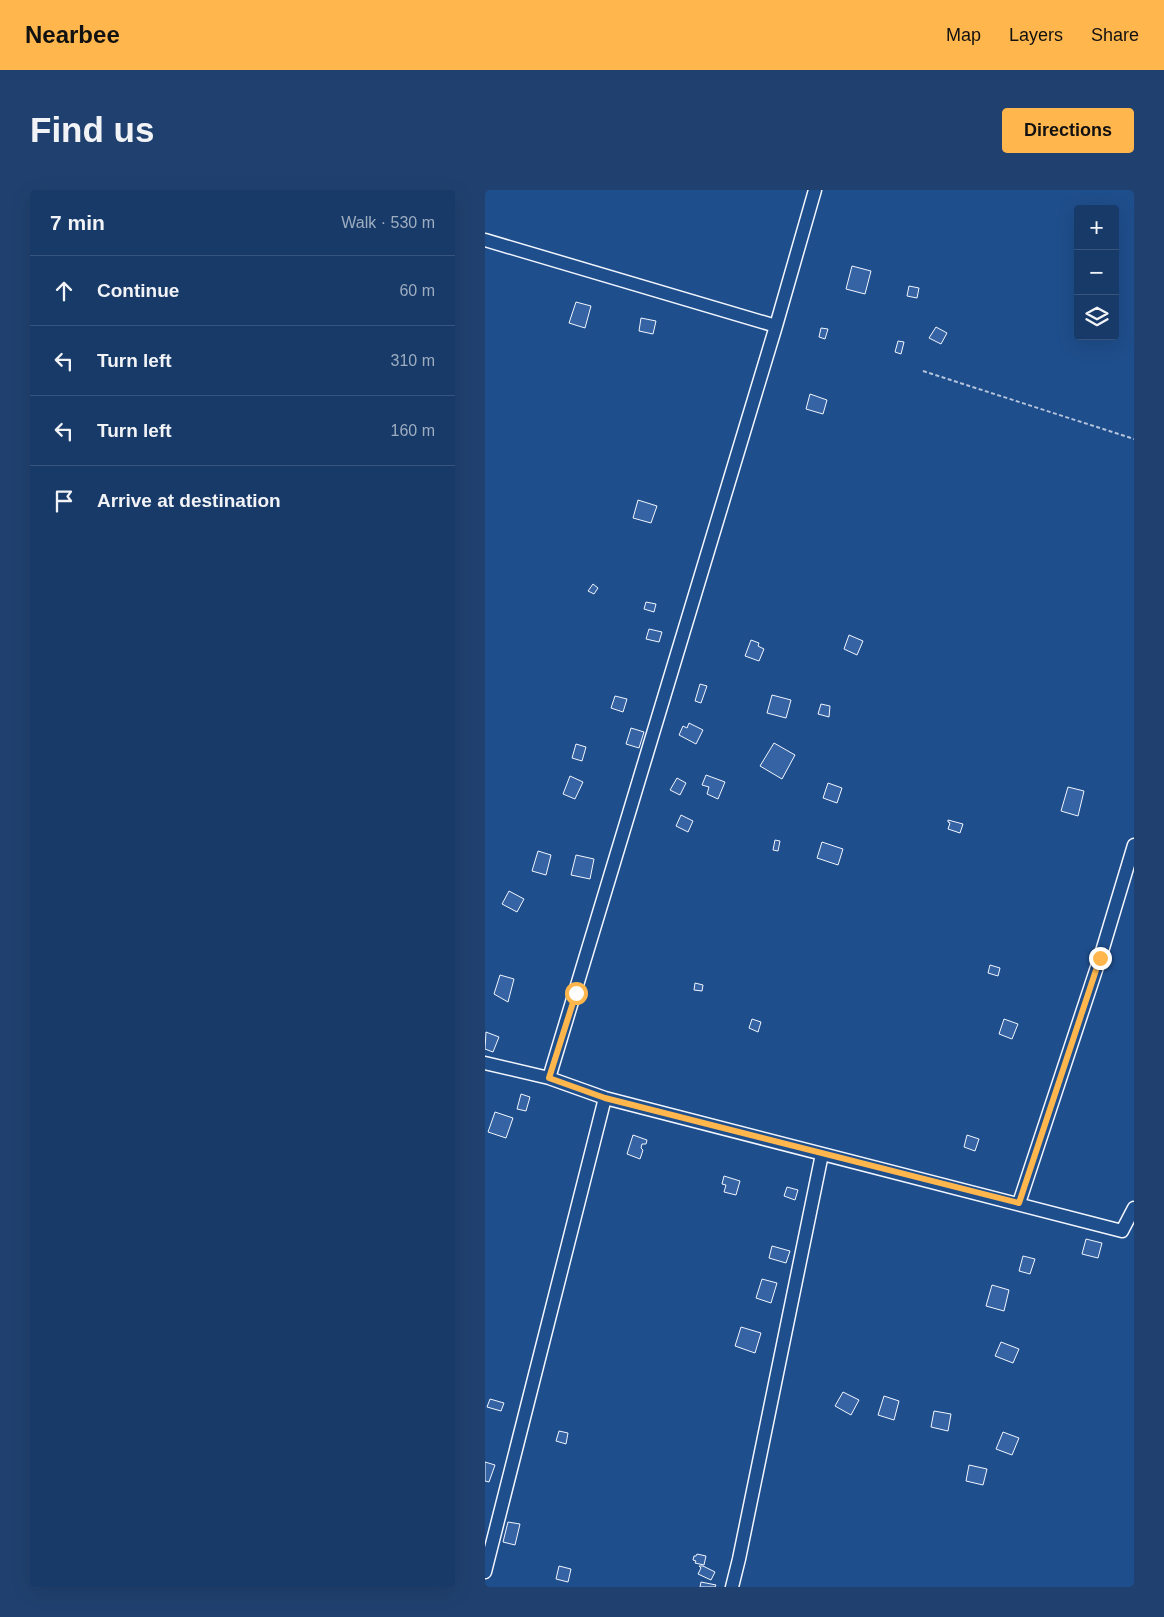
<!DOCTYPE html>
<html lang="en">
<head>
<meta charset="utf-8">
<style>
	:root { --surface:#173a69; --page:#20416f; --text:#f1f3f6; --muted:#9eadc0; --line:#36547d; --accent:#ffb74d }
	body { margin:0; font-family:Arial,sans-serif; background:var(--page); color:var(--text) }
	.controls { position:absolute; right:15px; top:15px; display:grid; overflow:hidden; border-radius:5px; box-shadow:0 5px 20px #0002 }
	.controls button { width:45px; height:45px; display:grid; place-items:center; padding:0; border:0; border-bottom:1px solid var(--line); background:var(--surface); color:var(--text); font:25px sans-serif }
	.stop { position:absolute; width:15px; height:15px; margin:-11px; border:4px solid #ffb74d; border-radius:50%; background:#fff }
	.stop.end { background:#ffb74d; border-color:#fff; box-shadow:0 1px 5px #0008 }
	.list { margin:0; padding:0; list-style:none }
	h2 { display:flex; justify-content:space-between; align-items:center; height:65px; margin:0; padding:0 20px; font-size:21px }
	h2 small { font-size:16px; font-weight:400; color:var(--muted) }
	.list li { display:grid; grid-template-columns:32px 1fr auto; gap:15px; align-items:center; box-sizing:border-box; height:70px; padding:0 20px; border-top:1px solid var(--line) }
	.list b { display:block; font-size:19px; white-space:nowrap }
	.list em { font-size:16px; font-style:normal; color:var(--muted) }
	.icon { flex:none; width:28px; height:28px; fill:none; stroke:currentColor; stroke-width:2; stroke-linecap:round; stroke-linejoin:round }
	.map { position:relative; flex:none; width:649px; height:1397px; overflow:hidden; border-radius:5px }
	header { display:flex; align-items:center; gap:30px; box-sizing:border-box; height:70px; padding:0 25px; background:var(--accent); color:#111 }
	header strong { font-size:24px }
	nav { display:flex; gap:28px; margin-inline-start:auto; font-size:18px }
	.intro { display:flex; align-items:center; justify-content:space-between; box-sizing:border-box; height:120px; padding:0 30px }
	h1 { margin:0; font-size:35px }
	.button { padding:12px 22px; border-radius:5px; background:var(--accent); color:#111; font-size:18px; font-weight:700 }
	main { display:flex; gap:30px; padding:0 30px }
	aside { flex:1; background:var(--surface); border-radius:5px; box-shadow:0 5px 20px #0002 }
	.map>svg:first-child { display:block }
</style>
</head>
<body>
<header>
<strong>Nearbee</strong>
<nav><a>Map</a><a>Layers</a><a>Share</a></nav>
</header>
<div class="intro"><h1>Find us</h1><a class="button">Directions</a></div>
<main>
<aside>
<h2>7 min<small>Walk · 530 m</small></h2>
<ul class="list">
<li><svg class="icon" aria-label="ahead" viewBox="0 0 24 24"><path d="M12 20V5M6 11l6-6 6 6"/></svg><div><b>Continue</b></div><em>60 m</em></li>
<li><svg class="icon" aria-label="left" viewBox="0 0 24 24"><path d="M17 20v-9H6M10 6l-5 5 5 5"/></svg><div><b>Turn left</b></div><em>310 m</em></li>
<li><svg class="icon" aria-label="left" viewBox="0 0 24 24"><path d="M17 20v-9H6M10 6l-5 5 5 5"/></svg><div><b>Turn left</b></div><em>160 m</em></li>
<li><svg class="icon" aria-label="arrive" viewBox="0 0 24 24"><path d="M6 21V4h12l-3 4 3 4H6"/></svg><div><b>Arrive at destination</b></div></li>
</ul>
</aside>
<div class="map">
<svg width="649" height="1397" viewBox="0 0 649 1397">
	<rect width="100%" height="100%" fill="#1f4e8c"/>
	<!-- building -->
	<path fill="#3563a3" stroke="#f2f6ff" d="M367 76 386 81 380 104 361 99Z
		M424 96 434 98 432 108 422 106Z
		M91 112 106 116 100 138 84 133Z
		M156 128 171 131 168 144 154 141Z
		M451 137 462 143 456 154 444 148Z
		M336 138 343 139 340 149 334 147Z
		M413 151 419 152 416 164 410 162Z
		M325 204 342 210 338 224 321 219Z
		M153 310 172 316 166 333 148 328Z
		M108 394 113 398 109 404 103 401Z
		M161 412 171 414 169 422 159 419Z
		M164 439 177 442 174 452 161 449Z
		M364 445 378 451 372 465 359 459Z
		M266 450 274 453 273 456 279 459 274 471 260 466Z
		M215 494 222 496 216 513 210 511Z
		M287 505 306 510 301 528 282 523Z
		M130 506 142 509 138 522 126 518Z
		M336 514 345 516 344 527 333 524Z
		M204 533 218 540 211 554 194 545 198 536 202 538Z
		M146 538 159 542 154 558 141 554Z
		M289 553 310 565 297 589 275 576Z
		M91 554 101 557 97 571 87 568Z
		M221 585 240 592 233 609 222 604 224 597 217 595Z
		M85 586 98 592 90 609 78 604Z
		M192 588 201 593 195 605 185 600Z
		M343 593 357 598 352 613 338 608Z
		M583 597 599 601 593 626 576 621Z
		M196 625 208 631 203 642 191 636Z
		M463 630 478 634 475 643 463 639 465 633 463 632Z
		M290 650 295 651 293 661 288 660Z
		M337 652 358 659 353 675 332 668Z
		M53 661 66 665 61 685 47 681Z
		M91 665 109 669 105 689 86 685Z
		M24 701 39 709 32 722 17 714Z
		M505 775 515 778 513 786 503 783Z
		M15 785 29 789 23 812 9 804Z
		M210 793 218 795 217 801 209 800Z
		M267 829 276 832 273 842 264 838Z
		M519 829 533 834 527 849 514 844Z
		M1 842 14 847 8 862 0 859Z
		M36 904 45 907 41 921 32 919Z
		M10 922 28 928 21 948 3 942Z
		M148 945 162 950 161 954H157L156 958 158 960 155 969 142 964Z
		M482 945 494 949 490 961 479 957Z
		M239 986 255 991 251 1005 239 1002 241 995 237 994Z
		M302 997 313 1000 310 1010 299 1006Z
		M601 1049 617 1053 613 1068 597 1064Z
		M287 1056 305 1061 301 1073 284 1068Z
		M538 1066 550 1069 545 1084 534 1081Z
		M277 1089 292 1093 286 1113 271 1108Z
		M507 1095 524 1100 519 1121 501 1116Z
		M256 1137 276 1143 270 1163 250 1156Z
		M516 1152 534 1159 528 1173 510 1166Z
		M358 1202 374 1210 366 1225 350 1216Z
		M399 1206 414 1211 409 1230 393 1225Z
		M5 1209 19 1213 16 1221 2 1217Z
		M449 1221 466 1224 463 1241 446 1237Z
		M74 1241 83 1243 81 1254 71 1251Z
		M518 1242 534 1248 527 1265 511 1259Z
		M0 1272 10 1275 4 1292 0 1291Z
		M484 1275 502 1279 498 1295 481 1291Z
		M23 1332 35 1334 30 1355 18 1352Z
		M212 1364 221 1366 219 1375 210 1373 211 1371 208 1370 209 1366H211Z
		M74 1376 86 1379 83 1392 71 1389Z
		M214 1376H218L230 1382 226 1390 213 1384 216 1378Z
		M216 1392 231 1395 230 1397H215Z"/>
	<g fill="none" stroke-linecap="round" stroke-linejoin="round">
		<!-- minor casing -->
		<g stroke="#f2f6ff" stroke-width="15">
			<path id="minor" d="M0 50 291 136
				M0 873 64 888 120 908 637 1041 649 1018
				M64 888 291 136 330 0
				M534 1013 615 768 649 655
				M0 1382 120 908
				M247 1397 254 1369 337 964"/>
		</g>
		<!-- path -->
		<path stroke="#b3c4dc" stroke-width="2" stroke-dasharray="4 2.5" stroke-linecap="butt" d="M438 181 649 249"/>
		<!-- minor -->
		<use href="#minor" stroke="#1f4e8c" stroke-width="12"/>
	</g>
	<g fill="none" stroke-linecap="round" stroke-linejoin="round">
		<!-- route -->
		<path stroke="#ffb74d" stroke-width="6" d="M91 803 64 888 120 908 534 1013 615 768"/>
	</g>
</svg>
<div class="controls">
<button>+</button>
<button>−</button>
<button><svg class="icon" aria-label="layers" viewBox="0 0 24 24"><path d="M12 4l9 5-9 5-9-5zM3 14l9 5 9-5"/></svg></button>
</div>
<div class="stop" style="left:91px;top:803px"></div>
<div class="stop end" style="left:615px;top:768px"></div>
</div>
</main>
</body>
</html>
